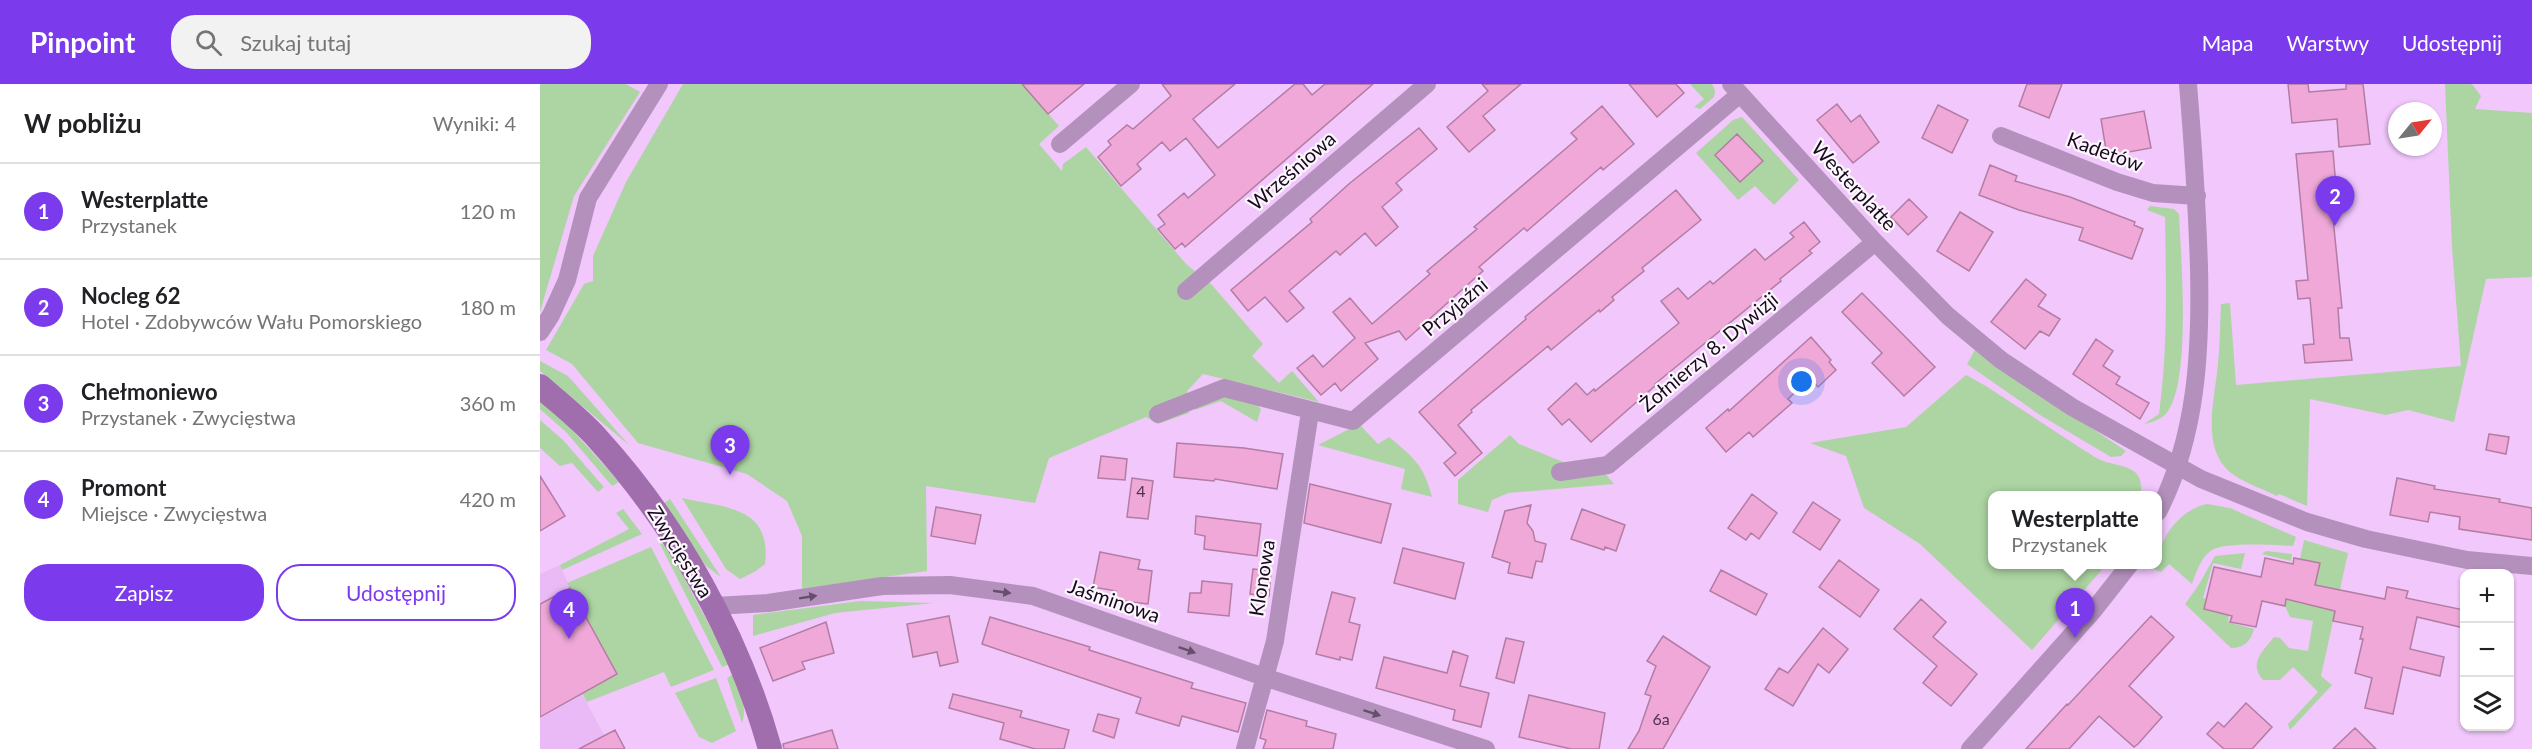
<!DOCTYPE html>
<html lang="pl">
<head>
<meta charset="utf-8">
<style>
	:root { --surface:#fff; --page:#f2f2f2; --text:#202124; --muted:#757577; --line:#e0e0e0; --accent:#7c3aed }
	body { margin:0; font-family:Lato,sans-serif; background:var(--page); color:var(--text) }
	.controls { position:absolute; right:18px; bottom:18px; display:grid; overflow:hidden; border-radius:12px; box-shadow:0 2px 4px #0004 }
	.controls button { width:54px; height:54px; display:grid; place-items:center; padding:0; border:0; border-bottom:2px solid var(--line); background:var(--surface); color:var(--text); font:30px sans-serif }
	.compass { position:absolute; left:1848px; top:18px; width:54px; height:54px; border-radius:50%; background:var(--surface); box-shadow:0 2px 4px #0004; rotate:60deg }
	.you { position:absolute; left:1262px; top:298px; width:21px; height:21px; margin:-15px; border:4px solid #fff; border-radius:50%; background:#1a73e8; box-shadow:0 0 0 9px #1a73e833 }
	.badge { display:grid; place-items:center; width:39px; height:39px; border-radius:50%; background:var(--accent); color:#fff; font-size:20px; font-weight:700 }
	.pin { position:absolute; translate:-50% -50px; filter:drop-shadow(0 2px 3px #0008) }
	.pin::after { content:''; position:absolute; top:32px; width:21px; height:18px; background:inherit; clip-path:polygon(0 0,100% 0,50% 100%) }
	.popup { position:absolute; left:1448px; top:407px; width:174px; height:78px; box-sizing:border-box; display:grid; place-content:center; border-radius:12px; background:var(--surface); filter:drop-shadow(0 2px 4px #0005); font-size:20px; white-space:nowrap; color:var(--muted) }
	.popup b { font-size:22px; color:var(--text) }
	.popup::after { content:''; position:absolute; left:50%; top:100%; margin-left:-12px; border:12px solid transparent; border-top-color:var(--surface) }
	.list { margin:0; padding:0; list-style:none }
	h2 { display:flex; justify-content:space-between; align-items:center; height:78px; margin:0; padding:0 24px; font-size:26px }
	h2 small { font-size:20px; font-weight:400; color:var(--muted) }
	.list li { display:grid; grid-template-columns:39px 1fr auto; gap:18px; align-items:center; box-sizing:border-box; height:96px; padding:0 24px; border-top:2px solid var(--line) }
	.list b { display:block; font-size:22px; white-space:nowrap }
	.list p { margin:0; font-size:20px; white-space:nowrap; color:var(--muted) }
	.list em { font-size:20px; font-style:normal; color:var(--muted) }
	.actions { display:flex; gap:12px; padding:18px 24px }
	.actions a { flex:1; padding:14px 0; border:2px solid var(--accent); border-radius:24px; text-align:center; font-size:21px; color:var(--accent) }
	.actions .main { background:var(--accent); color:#fff }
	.icon { flex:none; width:33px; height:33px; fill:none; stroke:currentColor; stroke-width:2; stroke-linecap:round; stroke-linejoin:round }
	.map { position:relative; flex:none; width:1992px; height:665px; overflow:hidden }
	header { display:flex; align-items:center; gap:36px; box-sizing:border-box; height:84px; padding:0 30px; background:var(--accent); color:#fff }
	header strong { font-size:28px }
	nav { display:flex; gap:33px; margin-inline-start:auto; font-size:21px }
	.search { width:420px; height:54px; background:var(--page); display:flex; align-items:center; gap:15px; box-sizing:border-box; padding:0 21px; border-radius:24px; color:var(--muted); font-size:22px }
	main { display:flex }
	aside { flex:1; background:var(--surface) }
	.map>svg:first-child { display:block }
</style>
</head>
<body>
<header>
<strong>Pinpoint</strong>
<div class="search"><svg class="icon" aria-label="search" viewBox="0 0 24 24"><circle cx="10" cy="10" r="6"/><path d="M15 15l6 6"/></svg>Szukaj tutaj</div>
<nav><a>Mapa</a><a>Warstwy</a><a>Udostępnij</a></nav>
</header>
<main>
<aside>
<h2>W pobliżu<small>Wyniki: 4</small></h2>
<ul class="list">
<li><span class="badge">1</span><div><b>Westerplatte</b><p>Przystanek</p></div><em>120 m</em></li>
<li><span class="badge">2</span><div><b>Nocleg 62</b><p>Hotel · Zdobywców Wału Pomorskiego</p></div><em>180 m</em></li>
<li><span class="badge">3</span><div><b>Chełmoniewo</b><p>Przystanek · Zwycięstwa</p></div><em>360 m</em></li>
<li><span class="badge">4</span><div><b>Promont</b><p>Miejsce · Zwycięstwa</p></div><em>420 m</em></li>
</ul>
<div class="actions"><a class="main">Zapisz</a><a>Udostępnij</a></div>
</aside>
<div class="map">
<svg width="1992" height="665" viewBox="0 0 1992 665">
	<rect width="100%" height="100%" fill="#f1c7fc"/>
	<!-- built -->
	<path fill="#e9baf5" d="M20 481 30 504 77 590 42 610 64 651 75 646 85 665H0V490Z"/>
	<!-- green -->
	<path fill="#add5a3" d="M0 0H86L100 8 34 112 0 228Z
		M143 0H482L519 42 499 60 522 87 523 80 546 63 646 180 672 201 723 260 712 272 739 299 752 287 779 318 663 290 647 307 649 329 618 340 606 333 509 374 495 419 386 402 387 487 262 505V452L247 417 207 390 98 359 32 280 6 266 44 200 53 197V172L86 98Z
		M1150 0H1172L1175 6 1174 13 1160 25 1154 23 1164 15Z
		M1905 0H1932L1941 12 1935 25 1992 29V193L1946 195 1914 338 1868 326 1846 331 1770 315 1767 422 1739 410 1737 412C1723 405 1704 399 1691 389 1660 364 1675 314 1678 280 1680 260 1680 240 1681 220L1690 219 1696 301 1921 282 1912 163Z
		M1202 33 1259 96 1234 121 1215 102 1198 116 1156 69 1193 36Z
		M1610 122 1634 125 1639 130C1641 172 1651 295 1628 327 1623 335 1613 338 1604 340L1619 330C1628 264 1626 199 1625 133L1607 126Z
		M1435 266 1586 367 1581 372 1571 373 1500 331 1427 280Z
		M0 277 28 292 89 361 0 287Z
		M1426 291 1446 302 1545 367C1551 370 1557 375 1563 377 1584 384 1604 381 1601 411L1452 412V480L1566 481 1492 566 1380 460 1324 424 1306 372 1270 359 1366 343Z
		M687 311 715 319 721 325 717 338 681 317 655 326 656 315Z
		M0 316 27 340 79 398 72 402 26 348 0 325Z
		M0 336 23 356 64 403 58 408 32 379 20 382 0 364Z
		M819 340 838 360 849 353C874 374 884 381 892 413L861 405 865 385 778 361Z
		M970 351 979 360 1038 384 1052 374 1074 400 968 409 952 416 948 428 918 420V396Z
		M142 414C185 424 232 422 225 480L216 487 200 495 186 485Z
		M130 415 181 493 165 481 124 419Z
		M1667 420 1690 424 1756 453 1753 462C1736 461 1690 458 1674 465 1662 470 1656 489 1652 500L1629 480 1621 488 1615 486 1611 481 1618 480C1618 454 1641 425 1667 420Z
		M83 425 102 450 22 486 20 481 89 445 76 429Z
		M1764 456 1808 469 1781 592 1792 601 1750 646 1748 640 1778 608 1753 583 1740 596H1723C1708 579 1723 567 1734 553L1740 554 1749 564 1768 567 1773 537 1750 533 1745 522 1746 515 1770 521 1760 475Z
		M120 460H123L129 466 190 580 182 583Z
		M111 463 174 586 131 603 124 588 47 618 42 609 77 590 27 499Z
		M1726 467 1752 470 1751 477 1722 470Z
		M1705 469 1701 485 1673 479 1663 514 1667 515 1665 525 1689 531 1688 538 1714 545C1711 557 1704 564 1691 564L1645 520 1658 502 1675 472Z
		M320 517 394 519 295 529 213 552V531Z
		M193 590C199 606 208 622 202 639L187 594Z
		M176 594 196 647 172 659 159 653 135 609Z"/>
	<!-- building -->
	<path fill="#efa8d8" stroke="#b37ca2" stroke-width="1.5" d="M482 0H544L508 30Z
		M622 0H695L653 35 678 64 755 0H763L772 11 785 0H833L645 163 642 159 635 165 618 145 625 140 618 131 644 109 648 114 675 91 646 54 630 67 622 58 597 80 601 85 581 102 558 73 571 61 568 57 587 41 593 45 631 12Z
		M942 0H981L943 32 955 46 929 68 907 43 948 7Z
		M1089 0H1136L1144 9 1117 33Z
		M1487 0H1522L1509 34 1479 22Z
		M1748 0H1768L1769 8 1806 5V0H1823L1830 60 1799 63 1797 35 1752 39Z
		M1297 20 1311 38 1320 31 1339 58 1313 79 1277 36Z
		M1398 21 1428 36 1412 69 1382 54Z
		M1062 22 1094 60 1063 86 1061 83 987 147 984 144 939 183 943 187 866 256 859 247 825 259 838 275 801 307 795 299 781 311 757 284 773 271 783 283 815 254 793 228 810 214 832 240 890 190 887 187 937 145 934 143 1037 55 1031 49Z
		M1604 27 1611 64 1567 72 1561 35Z
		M879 44 897 65 856 99 862 106 842 123 858 143 836 162 825 149 800 171 796 167 749 207 764 224 747 238 725 213 708 227 691 206 772 138 770 135 810 99Z
		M1197 50 1223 77 1200 98 1175 71Z
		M1793 67 1796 103 1790 104 1802 224H1798L1800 254H1809L1812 276 1765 279 1763 261 1774 260 1770 214 1758 215 1756 197 1768 196 1756 70Z
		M1450 81 1477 92 1475 97 1530 113 1595 138 1594 141 1603 145 1592 175 1539 156 1543 144 1479 126 1439 111Z
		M1136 106 1161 136 1102 184 1104 187 1072 213 1074 216 1060 228 1059 226 1011 266 1008 262 931 326 932 328 918 341 942 369 915 392 904 379 916 369 879 328 986 235 985 233Z
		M1369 115 1387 133 1368 151 1351 133Z
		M1420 128 1453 148 1429 187 1397 167Z
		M1264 138 1280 158 1269 167 1272 169 1240 195 1241 197 1115 300 1116 301 1051 358 1029 335 1022 341 1008 325 1036 299 1047 311 1054 305 1055 307 1139 239 1121 217 1138 204 1148 215 1170 197 1173 200 1215 165 1225 176 1254 153 1250 149Z
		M1486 195 1506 211 1498 222 1520 235 1509 252 1500 247 1485 265 1451 238Z
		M1322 209 1395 283 1364 312 1332 279 1342 269 1302 228Z
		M1271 253 1291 276 1289 278 1296 286 1278 303 1270 294 1248 315 1252 319 1213 353 1209 348 1186 368 1166 344 1188 325 1189 327Z
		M1556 255 1573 267 1563 282 1580 293 1576 300 1609 319 1600 335 1533 290Z
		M1949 350 1969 353 1966 370 1946 366Z
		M637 359 704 364 743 370 737 405 675 395 674 397 634 393Z
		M561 372 587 375 585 396 558 394Z
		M0 392 25 432 0 447Z
		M592 394 613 397 608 435 587 433Z
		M1857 394 1895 402 1894 405 1960 415 1959 418 1992 424V456L1919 445 1920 433 1890 428 1888 438 1850 431Z
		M770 400 851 420 841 459 764 439Z
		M1212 410 1237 429 1219 455 1211 449 1206 456 1188 444Z
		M1273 418 1300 436 1280 466 1253 448Z
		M991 421 987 439 993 447 995 457 1006 460 1002 478 996 477 992 494 968 489 970 479 952 473 965 427Z
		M396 423 441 431 435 460 391 452Z
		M1042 425 1085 441 1076 467 1065 463 1064 466 1031 455Z
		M656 432 721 440 717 472 664 465 665 452 655 450Z
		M863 464 924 479 915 515 854 499Z
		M560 468 600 476 598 485 612 487 608 520 575 516 576 507 553 503Z
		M1725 474 1753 480 1754 474 1780 479 1775 501 1845 515 1847 503 1868 507 1866 514 1924 526V544L1877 533 1870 565 1904 573 1900 592 1863 583 1853 630 1825 624 1832 594 1815 589 1823 555H1820L1823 543 1793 537 1795 527 1746 515 1745 522 1722 517 1716 543 1690 538 1692 532 1664 525 1674 483 1721 493Z
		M1299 476 1339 506 1320 533 1279 503Z
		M713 485 731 487 729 512 710 510Z
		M1181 486 1227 510 1216 531 1170 507Z
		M662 497 692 500 689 532 648 528 650 509H661Z
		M30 504 77 590 0 633V520Z
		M792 508 815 514 809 538 820 541 812 576 800 573V576L776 570Z
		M1381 515 1406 538 1393 553 1437 590 1411 622 1383 599 1397 582 1354 545Z
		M409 532 418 578 400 582 397 568 373 573 367 540Z
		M1611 532 1634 553 1589 602 1622 633 1598 660 1594 663 1559 632 1529 665H1486L1527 620 1528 621Z
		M450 533 550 563 549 566 653 599 651 604 706 619 698 648 642 632 639 642 596 629 601 614 442 560Z
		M286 538 294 569 262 578 265 585 233 597 220 564Z
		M1283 544 1308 565 1289 589 1278 580 1253 622 1225 605 1239 584 1248 589Z
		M1123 552 1170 583 1123 665H1088L1099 647 1111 612 1105 610 1116 582 1107 577Z
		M966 554 984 558 974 599 956 594Z
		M913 567 928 572 920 602 949 609 941 643 913 636 915 626 836 604 844 573 907 589Z
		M413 610 482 627 480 633 529 646 524 665H495L460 655 464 639 409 624Z
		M989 611 1065 629 1059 665H1031L979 653Z
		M1706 619 1732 643 1712 665H1684L1667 650 1678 638 1684 643Z
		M727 626 767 637 766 642 796 650 793 665H723L726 656 720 654Z
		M558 630 579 635 574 654 553 647Z
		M1815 644 1836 665H1793Z
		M75 646 85 665H39Z
		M292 646 298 665H244L243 660Z"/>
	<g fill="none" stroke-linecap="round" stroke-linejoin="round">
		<!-- minor -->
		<path stroke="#b391bc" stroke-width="18" d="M1191 0 1335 158 1408 232 1461 276 1532 323 1661 395 1767 438 1826 455 1927 476 1992 482
			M1461 52 1577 98 1613 109 1657 112
			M520 60 591 0
			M646 207 887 0
			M0 248 11 231 27 196 48 114 119 0
			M618 330 684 304 813 337 1200 10
			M1020 388 1068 381 1335 158
			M1618 428C1657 352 1661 267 1659 183 1657 122 1653 61 1648 0
			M174 522 228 519 342 502 410 501 493 512 727 594 946 665
			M705 665 735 557 770 328
			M1430 665 1553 527 1590 480"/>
		<!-- secondary -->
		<path stroke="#a06dad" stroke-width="24" d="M0 302C19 319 40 335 57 354 137 442 198 551 230 665"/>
	</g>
	<!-- one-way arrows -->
	<defs><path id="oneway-solid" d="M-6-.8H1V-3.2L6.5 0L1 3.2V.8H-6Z" transform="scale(1.5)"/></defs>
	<g fill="#664e6c">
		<use href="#oneway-solid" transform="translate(462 508) rotate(8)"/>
		<use href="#oneway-solid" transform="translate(268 513) rotate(-9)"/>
		<use href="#oneway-solid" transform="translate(647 566) rotate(19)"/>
		<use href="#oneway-solid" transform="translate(832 629) rotate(18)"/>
	</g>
	<g text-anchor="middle" stroke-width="4.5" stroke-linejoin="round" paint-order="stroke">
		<!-- number labels -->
		<g font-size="16" fill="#4e324b">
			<text x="601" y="413">4</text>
			<text x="1121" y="641">6a</text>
		</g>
		<!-- street labels -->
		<g font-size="20" fill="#180a1c" stroke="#fcf7fd">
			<text transform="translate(1565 68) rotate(20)" y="7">Kadetów</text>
			<text transform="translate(752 87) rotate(-41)" y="7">Wrześniowa</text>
			<text transform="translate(1314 102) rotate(47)" y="7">Westerplatte</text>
			<text transform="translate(915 223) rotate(-40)" y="7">Przyjaźni</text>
			<text transform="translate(1169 268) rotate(-40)" y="7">Żołnierzy 8. Dywizji</text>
			<text transform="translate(140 468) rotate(58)" y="7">Zwycięstwa</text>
			<text transform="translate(722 494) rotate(-81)" y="7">Klonowa</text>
			<text transform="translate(574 517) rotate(19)" y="7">Jaśminowa</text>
		</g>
	</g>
</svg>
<div class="controls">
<button>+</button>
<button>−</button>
<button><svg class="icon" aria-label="layers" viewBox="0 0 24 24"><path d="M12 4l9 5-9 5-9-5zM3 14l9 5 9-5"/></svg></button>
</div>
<svg class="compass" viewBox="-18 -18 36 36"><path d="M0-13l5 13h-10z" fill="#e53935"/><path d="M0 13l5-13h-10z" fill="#757577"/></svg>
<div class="you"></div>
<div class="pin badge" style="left:1535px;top:554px">1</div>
<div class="popup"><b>Westerplatte</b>Przystanek</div>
<div class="pin badge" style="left:1795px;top:142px">2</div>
<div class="pin badge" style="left:190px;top:391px">3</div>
<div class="pin badge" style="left:29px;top:555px">4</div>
</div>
</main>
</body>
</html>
